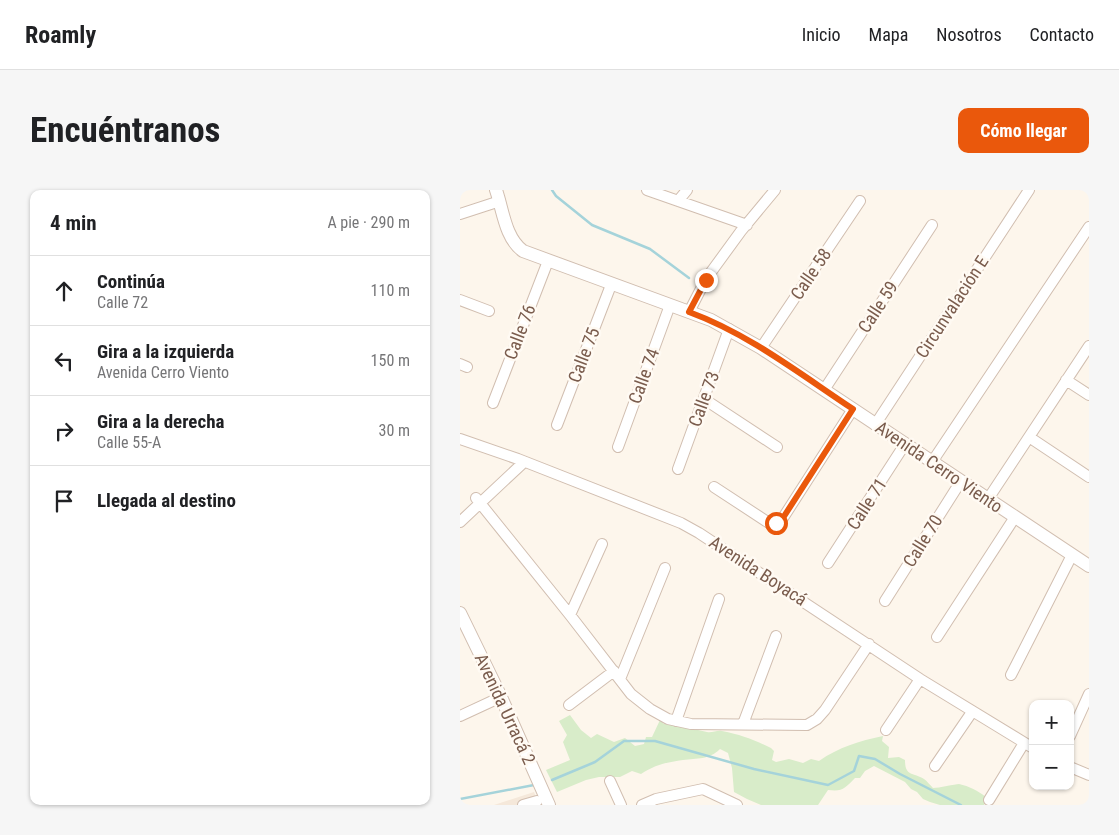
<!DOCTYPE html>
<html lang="es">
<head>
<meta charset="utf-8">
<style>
	:root { --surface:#fff; --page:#f6f6f6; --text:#202124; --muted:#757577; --line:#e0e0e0; --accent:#ea580c }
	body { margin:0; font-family:"Roboto Condensed",sans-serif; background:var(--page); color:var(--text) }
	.controls { position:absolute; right:15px; bottom:15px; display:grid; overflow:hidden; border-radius:10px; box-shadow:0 1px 4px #0004 }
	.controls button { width:45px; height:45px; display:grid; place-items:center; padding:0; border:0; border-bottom:1px solid var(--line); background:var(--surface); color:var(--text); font:25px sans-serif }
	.stop { position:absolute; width:15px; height:15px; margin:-11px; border:4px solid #ea580c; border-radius:50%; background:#fff }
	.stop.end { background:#ea580c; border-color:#fff; box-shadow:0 1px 5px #0008 }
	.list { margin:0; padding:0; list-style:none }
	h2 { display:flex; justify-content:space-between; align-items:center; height:65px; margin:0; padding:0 20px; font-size:21px }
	h2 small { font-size:16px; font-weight:400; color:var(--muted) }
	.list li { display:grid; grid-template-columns:32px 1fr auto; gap:15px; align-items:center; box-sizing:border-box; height:70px; padding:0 20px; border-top:1px solid var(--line) }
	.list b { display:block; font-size:19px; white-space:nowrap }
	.list p { margin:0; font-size:16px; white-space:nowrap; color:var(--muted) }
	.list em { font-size:16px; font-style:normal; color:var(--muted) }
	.icon { flex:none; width:28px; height:28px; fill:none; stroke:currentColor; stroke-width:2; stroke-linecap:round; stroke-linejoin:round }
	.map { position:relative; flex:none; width:629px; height:615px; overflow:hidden; border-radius:10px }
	header { display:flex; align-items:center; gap:30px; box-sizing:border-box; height:70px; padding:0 25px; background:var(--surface); border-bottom:1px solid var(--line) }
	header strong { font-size:24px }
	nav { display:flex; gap:28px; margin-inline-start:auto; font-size:18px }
	.intro { display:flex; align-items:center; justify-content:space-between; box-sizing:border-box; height:120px; padding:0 30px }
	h1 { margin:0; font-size:35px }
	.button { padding:12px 22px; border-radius:10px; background:var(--accent); color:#fff; font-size:18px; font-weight:700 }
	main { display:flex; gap:30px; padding:0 30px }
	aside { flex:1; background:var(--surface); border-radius:10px; box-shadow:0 1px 4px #0004 }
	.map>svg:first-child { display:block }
</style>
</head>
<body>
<header>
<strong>Roamly</strong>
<nav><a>Inicio</a><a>Mapa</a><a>Nosotros</a><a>Contacto</a></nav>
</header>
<div class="intro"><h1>Encuéntranos</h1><a class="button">Cómo llegar</a></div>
<main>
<aside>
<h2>4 min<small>A pie · 290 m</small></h2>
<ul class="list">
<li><svg class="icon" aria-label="ahead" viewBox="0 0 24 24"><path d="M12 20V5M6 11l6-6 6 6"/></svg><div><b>Continúa</b><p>Calle 72</p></div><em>110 m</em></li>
<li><svg class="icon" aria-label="left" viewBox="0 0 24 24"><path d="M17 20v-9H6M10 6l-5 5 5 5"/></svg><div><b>Gira a la izquierda</b><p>Avenida Cerro Viento</p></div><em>150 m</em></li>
<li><svg class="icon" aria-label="right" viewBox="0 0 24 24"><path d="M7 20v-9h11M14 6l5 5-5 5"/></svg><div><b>Gira a la derecha</b><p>Calle 55-A</p></div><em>30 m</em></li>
<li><svg class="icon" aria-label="arrive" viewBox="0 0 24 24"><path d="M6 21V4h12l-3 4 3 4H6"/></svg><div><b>Llegada al destino</b></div></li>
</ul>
</aside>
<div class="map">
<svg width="629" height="615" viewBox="0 0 629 615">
	<rect width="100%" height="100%" fill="#fdf6ec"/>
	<!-- residential -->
	<path fill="#f5e8da" d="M74 602 79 615H34Z"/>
	<!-- green -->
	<path fill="#d8ecc9" d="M110 525 121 540 131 548 137 544 154 552 165 548 175 556 184 554 186 547H192L200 530 204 534C218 534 232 539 247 542 252 543 257 540 262 541 282 545 292 549 311 558L314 561 312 570 316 572 329 569 343 573 351 569 359 571C379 557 399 551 423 546L422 551 429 557 428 568 439 567 445 570C445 587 453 582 464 589 467 591 470 595 473 598 479 598 495 594 499 594 509 596 518 601 526 607L524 615H480L470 612 463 609 457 602 451 599 445 592 414 576 405 581 400 588H395C385 598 383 602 368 600L358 615H301L287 609 274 602 272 578 268 563 260 559C249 570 237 568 223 570 208 572 194 575 181 584L172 581 160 587H139L126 590 97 602 86 580 110 570 103 552 107 545 99 531Z"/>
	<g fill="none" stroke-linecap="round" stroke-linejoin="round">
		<!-- stream -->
		<path stroke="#a5d3da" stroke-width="2.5" d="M92 0 96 6 132 35 190 59 229 88
			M92 590 135 572 164 551H195L294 579 368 595 394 581 399 566 415 569 440 584 501 615
			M0 609 74 595"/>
		<!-- minor casing -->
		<g stroke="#d1beb0" stroke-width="12">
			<path id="minor" d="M187 0 287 35
				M218 11 227 0
				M0 24 40 11
				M0 110 29 121
				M229 122 246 89 281 41 315 0
				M301 158 400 11
				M0 174 7 177
				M606 190 629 205
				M364 200 472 35
				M244 209 317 257
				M33 213 88 71
				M97 235 151 95
				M415 235 569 0
				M569 247 629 287
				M0 249 58 269 221 333 239 343 460 489 573 558
				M158 257 210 115
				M472 272 629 37
				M218 279 269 139
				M254 297 309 333 321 331 393 219
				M16 308 110 425 171 504 190 519 208 529 231 534 347 535 357 529 365 520 409 454
				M528 309 629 156
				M0 332 64 272
				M368 373 445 254
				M425 411 501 291
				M110 425 142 354
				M477 447 555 327
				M551 485 612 365
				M160 489 205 378
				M109 515 154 481
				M0 526 41 507
				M216 531 259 409
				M283 534 316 446
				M426 540 460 489
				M610 546 629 504
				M475 576 512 522
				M610 577 629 585
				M150 591 161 615
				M529 610 564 553
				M63 615 77 611
				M182 615 196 609 243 599 277 615"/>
		</g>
		<!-- tertiary casing -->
		<g stroke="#d1beb0" stroke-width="14">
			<path id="tertiary" d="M36 0C43 20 45 48 63 61L251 130 301 158 629 376
				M0 423 41 507 89 615"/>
		</g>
		<!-- minor -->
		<use href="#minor" stroke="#fff" stroke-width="10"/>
		<!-- tertiary -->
		<use href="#tertiary" stroke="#fff" stroke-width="12"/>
	</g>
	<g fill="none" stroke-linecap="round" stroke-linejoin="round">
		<!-- route -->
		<path stroke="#ea580c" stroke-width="6" d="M246 90 229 122C289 144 340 184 393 219L321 331 316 333"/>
	</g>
	<g text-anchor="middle" stroke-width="5" stroke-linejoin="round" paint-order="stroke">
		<!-- street labels -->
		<g font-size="18" fill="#7a5c4d" stroke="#fffaf3">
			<text transform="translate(351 84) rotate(-56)" y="6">Calle 58</text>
			<text transform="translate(418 117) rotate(-57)" y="6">Calle 59</text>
			<text transform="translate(492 117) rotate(-57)" y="6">Circunvalación E</text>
			<text transform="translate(60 142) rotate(-69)" y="6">Calle 76</text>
			<text transform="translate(124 165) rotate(-69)" y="6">Calle 75</text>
			<text transform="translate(184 186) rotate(-70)" y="6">Calle 74</text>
			<text transform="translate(244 209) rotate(-70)" y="6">Calle 73</text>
			<text transform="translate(479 277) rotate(34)" y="6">Avenida Cerro Viento</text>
			<text transform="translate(407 314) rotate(-57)" y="6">Calle 71</text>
			<text transform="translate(463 351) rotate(-58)" y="6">Calle 70</text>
			<text transform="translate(298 381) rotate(33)" y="6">Avenida Boyacá</text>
			<text transform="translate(45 519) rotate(65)" y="6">Avenida Urracá 2</text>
		</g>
	</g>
</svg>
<div class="controls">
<button>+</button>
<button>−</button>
</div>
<div class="stop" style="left:316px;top:333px"></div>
<div class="stop end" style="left:246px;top:90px"></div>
</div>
</main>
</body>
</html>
